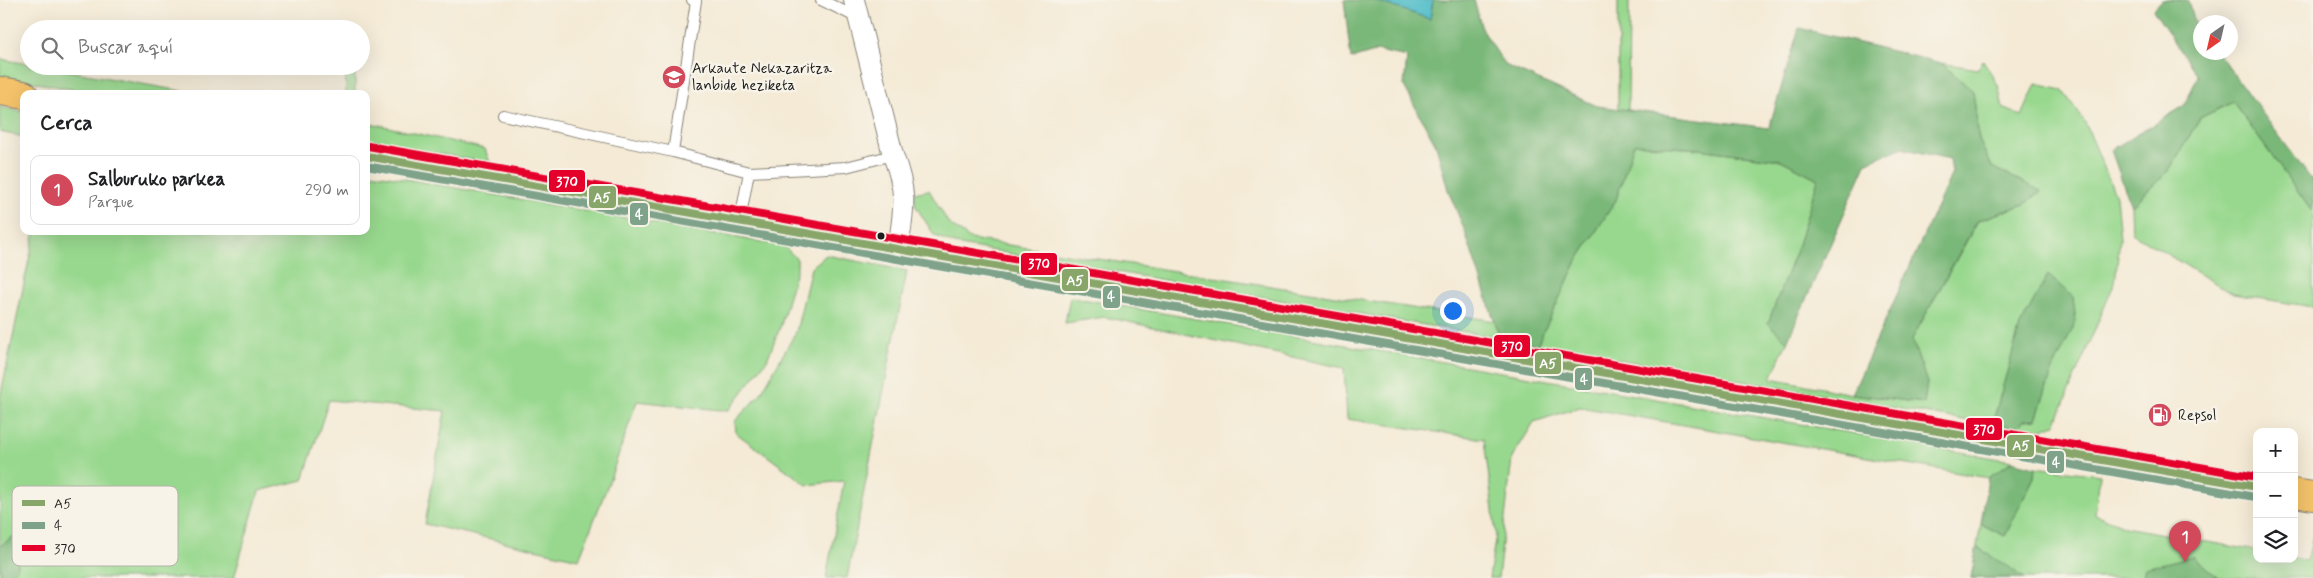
<!DOCTYPE html>
<html lang="es">
<head>
<meta charset="utf-8">
<style>
	:root { --surface:#fff; --page:#f6f6f6; --text:#202124; --muted:#757577; --line:#e0e0e0; --accent:#d1495b }
	body { margin:0; font-family:Mynerve,sans-serif; background:var(--page); color:var(--text) }
	.controls { position:absolute; right:15px; bottom:15px; display:grid; overflow:hidden; border-radius:10px; box-shadow:0 5px 20px #0002 }
	.controls button { width:45px; height:45px; display:grid; place-items:center; padding:0; border:0; border-bottom:1px solid var(--line); background:var(--surface); color:var(--text); font:25px sans-serif }
	.compass { position:absolute; left:2193px; top:15px; width:45px; height:45px; border-radius:50%; background:var(--surface); box-shadow:0 5px 20px #0002; rotate:214deg }
	.you { position:absolute; left:1452px; top:310px; width:18px; height:18px; margin:-12px; border:4px solid #fff; border-radius:50%; background:#1a73e8; box-shadow:0 0 0 8px #1a73e833 }
	.badge { display:grid; place-items:center; width:32px; height:32px; border-radius:50%; background:var(--accent); color:#fff; font-size:16px; font-weight:700 }
	.pin { position:absolute; translate:-50% -41px; filter:drop-shadow(0 1px 2px #0008) }
	.pin::after { content:''; position:absolute; top:26px; width:18px; height:15px; background:inherit; clip-path:polygon(0 0,100% 0,50% 100%) }
	.list { margin:0; padding:0; list-style:none }
	h2 { display:flex; justify-content:space-between; align-items:center; height:65px; margin:0; padding:0 20px; font-size:21px }
	h2 small { font-size:16px; font-weight:400; color:var(--muted) }
	.list li { display:grid; grid-template-columns:32px 1fr auto; gap:15px; align-items:center; box-sizing:border-box; height:70px; margin:0 10px 10px; padding:0 10px; border:1px solid var(--line); border-radius:10px }
	.list b { display:block; font-size:19px; white-space:nowrap }
	.list p { margin:0; font-size:16px; white-space:nowrap; color:var(--muted) }
	.list em { font-size:16px; font-style:normal; color:var(--muted) }
	.icon { flex:none; width:28px; height:28px; fill:none; stroke:currentColor; stroke-width:2; stroke-linecap:round; stroke-linejoin:round }
	.map { position:relative; flex:none; width:2313px; height:578px; overflow:hidden }
	.search { position:absolute; background:var(--surface); box-shadow:0 5px 20px #0002; left:20px; top:20px; width:350px; height:55px; display:flex; align-items:center; gap:12px; box-sizing:border-box; padding:0 18px; border-radius:28px; color:var(--muted); font-size:19px }
	.panel { position:absolute; background:var(--surface); box-shadow:0 5px 20px #0002; left:20px; top:90px; width:350px; height:145px; border-radius:10px }
	.map>svg:first-child { display:block }
</style>
</head>
<body>
<div class="map">
<svg width="2313" height="578" viewBox="0 0 2313 578">
	<rect width="100%" height="100%" fill="#f7f3e8"/>
	<filter id="ink" filterUnits="userSpaceOnUse"><feTurbulence type="fractalNoise" baseFrequency=".02" numOctaves="2"/><feDisplacementMap in="SourceGraphic" scale="10" xChannelSelector="R" yChannelSelector="G"/><feConvolveMatrix kernelMatrix="1 2 1 2 8 2 1 2 1" color-interpolation-filters="sRGB"/></filter>
	<filter id="wash" filterUnits="userSpaceOnUse"><feTurbulence type="fractalNoise" baseFrequency=".0096" numOctaves="4" result="noise"/><feDisplacementMap in="SourceGraphic" scale="20" xChannelSelector="R" yChannelSelector="G"/><feGaussianBlur stdDeviation="1.12" result="paint"/><feColorMatrix in="noise" values="0 0 0 0 0 0 0 0 0 0 0 0 0 0 0 0 0 1.4 0 .05"/><feComposite in="paint" operator="in"/></filter>
	<g filter="url(#wash)">
		<rect width="100%" height="100%" fill="#f4ead5"/>
		<!-- green -->
		<path fill="#98d88e" stroke="#5a7a55" d="M1618 0H1629L1628 110 1618 109Z
			M0 59 29 64V66H41L198 94H97L0 76Z
			M1983 60 1998 85 2003 108 2022 116 2036 84 2062 90 2085 122 2116 196 2120 239 2115 282 2055 424 2040 430 2018 427 2024 420 2036 419 2052 372 2048 275 2020 326 1992 425 1537 345 1577 261 1616 200 1633 144 1699 149 1781 160 1818 179 1798 245 1768 323 1787 342 1771 378 1852 394 1924 403 1927 383 1912 339 1978 221 2027 203 1992 167 1979 140 1973 91 1941 63 1978 69Z
			M345 66H355V94H346Z
			M2233 102 2313 213V307L2233 294 2132 233 2131 206 2168 172 2200 118Z
			M0 107 24 112V137L0 132Z
			M366 122 485 149 490 163 366 141Z
			M366 172 784 246 797 259V267L781 325 767 360 728 411 637 401 609 482 579 559 425 524 445 411 329 400 303 480 259 491 234 578H0V398L35 231H366Z
			M929 190 949 224 970 239 1495 321 1500 338 954 244 934 235 915 205 914 193Z
			M826 255 907 271 847 578H826L844 481 807 485 736 433 735 421 761 393 796 332 811 268Z
			M1070 297 2012 461 1988 478 1580 407 1534 422 1512 458 1498 578H1489L1496 534 1484 439 1347 419 1344 368 1105 317 1065 323Z
			M2035 467 2100 475 2095 514 2125 527 2257 551V559L2294 558 2307 561 2313 536V578H1971L1981 524 2005 536 2034 477Z"/>
		<!-- forest -->
		<path fill="#7ab879" stroke="#4b6a4a" d="M1344 0H1373L1430 19 1433 0H1474L1482 29 1505 65 1597 106 1769 128 1799 28 1941 63 1973 91 1979 140 1992 167 2041 191 2027 203 1977 221 1912 339 1927 383 1924 403 1852 394 1952 173 1950 159 1901 148 1867 162 1787 342 1768 323 1798 245 1818 179 1781 160 1699 149 1634 144 1616 200 1577 261 1537 345 1500 338 1464 229 1448 190 1436 145 1404 86 1407 57 1378 51 1351 59Z
			M2162 0H2188L2193 19 2200 29V52L2218 53 2311 179 2313 178V213L2233 102 2200 118 2168 172 2131 206 2111 150 2184 106 2198 76 2153 10Z
			M2048 275 2073 297 2076 322 2052 372 2036 419 2024 420 2018 427 1992 425 2020 326Z
			M2012 461 2035 467 2034 477 2005 536 1981 524 1988 478Z
			M14 536 19 559 14 578H0V546Z
			M1977 547 2025 578H1971Z
			M2193 556 2218 578H2142L2145 568Z"/>
		<!-- water -->
		<path fill="#50bdc9" stroke="#366c72" d="M1373 0H1433L1430 19Z"/>
	</g>
	<g filter="url(#ink)">
		<g fill="none" stroke-linecap="round" stroke-linejoin="round">
			<!-- service casing -->
			<g stroke="#888378" stroke-width="12">
				<path id="service" d="M692 0 696 1 673 152 749 172 740 220
					M821 0 858 18
					M503 115 673 152
					M749 172 846 167 893 155"/>
			</g>
			<!-- minor casing -->
			<g stroke="#888378" stroke-width="22">
				<path id="minor" d="M854 0 893 155C908 195 904 208 898 249"/>
			</g>
			<!-- primary casing -->
			<g stroke="#888378" stroke-width="30">
				<path id="primary" d="M0 91 24 95
					M366 156 2257 487
					M2294 493 2313 496"/>
			</g>
			<!-- service -->
			<use href="#service" stroke="#fff" stroke-width="10"/>
			<!-- minor -->
			<use href="#minor" stroke="#fff" stroke-width="20"/>
			<!-- primary -->
			<use href="#primary" stroke="#f3c26a" stroke-width="28"/>
			<!-- bus-1 casing -->
			<g stroke="#f7f3e8" stroke-width="11">
				<path id="bus-1" d="M366 156 2257 487"/>
			</g>
			<!-- bus-2 casing -->
			<g stroke="#f7f3e8" stroke-width="11">
				<path id="bus-2" d="M366 166 2255 497"/>
			</g>
			<!-- bus-3 casing -->
			<g stroke="#f7f3e8" stroke-width="11">
				<path id="bus-3" d="M368 146 2257 477"/>
			</g>
			<!-- bus-1 -->
			<use href="#bus-1" stroke="#88a66a" stroke-width="8"/>
			<!-- bus-2 -->
			<use href="#bus-2" stroke="#7ea28a" stroke-width="8"/>
			<!-- bus-3 -->
			<use href="#bus-3" stroke="#e4002b" stroke-width="8"/>
		</g>
	</g>
	<!-- icons -->
	<defs>
		<g id="university-disc" transform="scale(1.25)"><circle r="9.5" fill="#d1495b" stroke="#f7f3e8"/><path d="M0-5L7-2L0 1L-7-2ZM-4 1L0 2.5L4 1V4Q0 6-4 4Z" fill="#fff"/></g>
		<g id="fuel-disc" transform="scale(1.25)"><circle r="9.5" fill="#d1495b" stroke="#f7f3e8"/><path d="M-5.5-6h7V0h2V4h1.3V-2.5L3-4.5l.8-.8L6-3V5H2.5V1h-1V6h-7ZM-4.2-4.7v3.2H.2V-4.7Z" fill="#fff"/></g>
	</defs>
	<g fill-rule="evenodd">
		<use href="#university-disc" x="674" y="77"/>
		<use href="#fuel-disc" x="2160" y="415"/>
	</g>
	<!-- markers -->
	<circle fill="#1c1c1c" stroke="#f7f3e8" stroke-width="2" cx="881" cy="236" r="4.5"/>
	<g text-anchor="middle" stroke-width="5" stroke-linejoin="round" paint-order="stroke">
		<!-- poi labels -->
		<g font-size="15" fill="#1c1c1c" stroke="#f7f3e8" text-anchor="start">
			<text x="692" y="73">Arkaute Nekazaritza<tspan x="692" dy="17">lanbide heziketa</tspan></text>
			<text x="2178" y="420">Repsol</text>
		</g>
	</g>
	<!-- legend -->
	<rect x="12" y="486" width="166" height="80" rx="8" fill="#f7f3e8" stroke="#b5b2ab" stroke-width="1"/>
	<rect x="22" y="500" width="23" height="6" fill="#88a66a"/>
	<rect x="22" y="522" width="23" height="7" fill="#7ea28a"/>
	<rect x="22" y="545" width="23" height="6" fill="#e4002b"/>
	<g font-size="14" fill="#1c1c1c">
		<text x="54" y="508">A5</text>
		<text x="54" y="530">4</text>
		<text x="54" y="553">370</text>
	</g>
	<g stroke="#f7f3e8" stroke-width="2">
		<rect x="548" y="169" width="38" height="24" rx="5" fill="#e4002b"/>
		<rect x="588" y="185" width="29" height="24" rx="5" fill="#88a66a"/>
		<rect x="629" y="202" width="20" height="24" rx="5" fill="#7ea28a"/>
		<rect x="1020" y="252" width="38" height="24" rx="5" fill="#e4002b"/>
		<rect x="1061" y="268" width="28" height="24" rx="5" fill="#88a66a"/>
		<rect x="1102" y="285" width="19" height="24" rx="5" fill="#7ea28a"/>
		<rect x="1493" y="334" width="38" height="24" rx="5" fill="#e4002b"/>
		<rect x="1534" y="351" width="28" height="24" rx="5" fill="#88a66a"/>
		<rect x="1574" y="367" width="19" height="24" rx="5" fill="#7ea28a"/>
		<rect x="1965" y="417" width="38" height="24" rx="5" fill="#e4002b"/>
		<rect x="2006" y="434" width="29" height="24" rx="5" fill="#88a66a"/>
		<rect x="2046" y="450" width="19" height="24" rx="5" fill="#7ea28a"/>
	</g>
	<g font-size="14" text-anchor="middle" font-weight="bold" fill="#fff">
		<text x="567" y="186">370</text>
		<text x="602" y="202">A5</text>
		<text x="639" y="219">4</text>
		<text x="1039" y="268">370</text>
		<text x="1075" y="285">A5</text>
		<text x="1111" y="301">4</text>
		<text x="1512" y="351">370</text>
		<text x="1548" y="368">A5</text>
		<text x="1584" y="384">4</text>
		<text x="1984" y="434">370</text>
		<text x="2021" y="450">A5</text>
		<text x="2056" y="467">4</text>
	</g>
</svg>
<div class="controls">
<button>+</button>
<button>−</button>
<button><svg class="icon" aria-label="layers" viewBox="0 0 24 24"><path d="M12 4l9 5-9 5-9-5zM3 14l9 5 9-5"/></svg></button>
</div>
<svg class="compass" viewBox="-18 -18 36 36"><path d="M0-13l5 13h-10z" fill="#e53935"/><path d="M0 13l5-13h-10z" fill="#757577"/></svg>
<div class="you"></div>
<div class="pin badge" style="left:2185px;top:562px">1</div>
<div class="search"><svg class="icon" aria-label="search" viewBox="0 0 24 24"><circle cx="10" cy="10" r="6"/><path d="M15 15l6 6"/></svg>Buscar aquí</div>
<section class="panel">
<h2>Cerca<small></small></h2>
<ul class="list">
<li><span class="badge">1</span><div><b>Salburuko parkea</b><p>Parque</p></div><em>290 m</em></li>
</ul>
</section>
</div>
</body>
</html>
